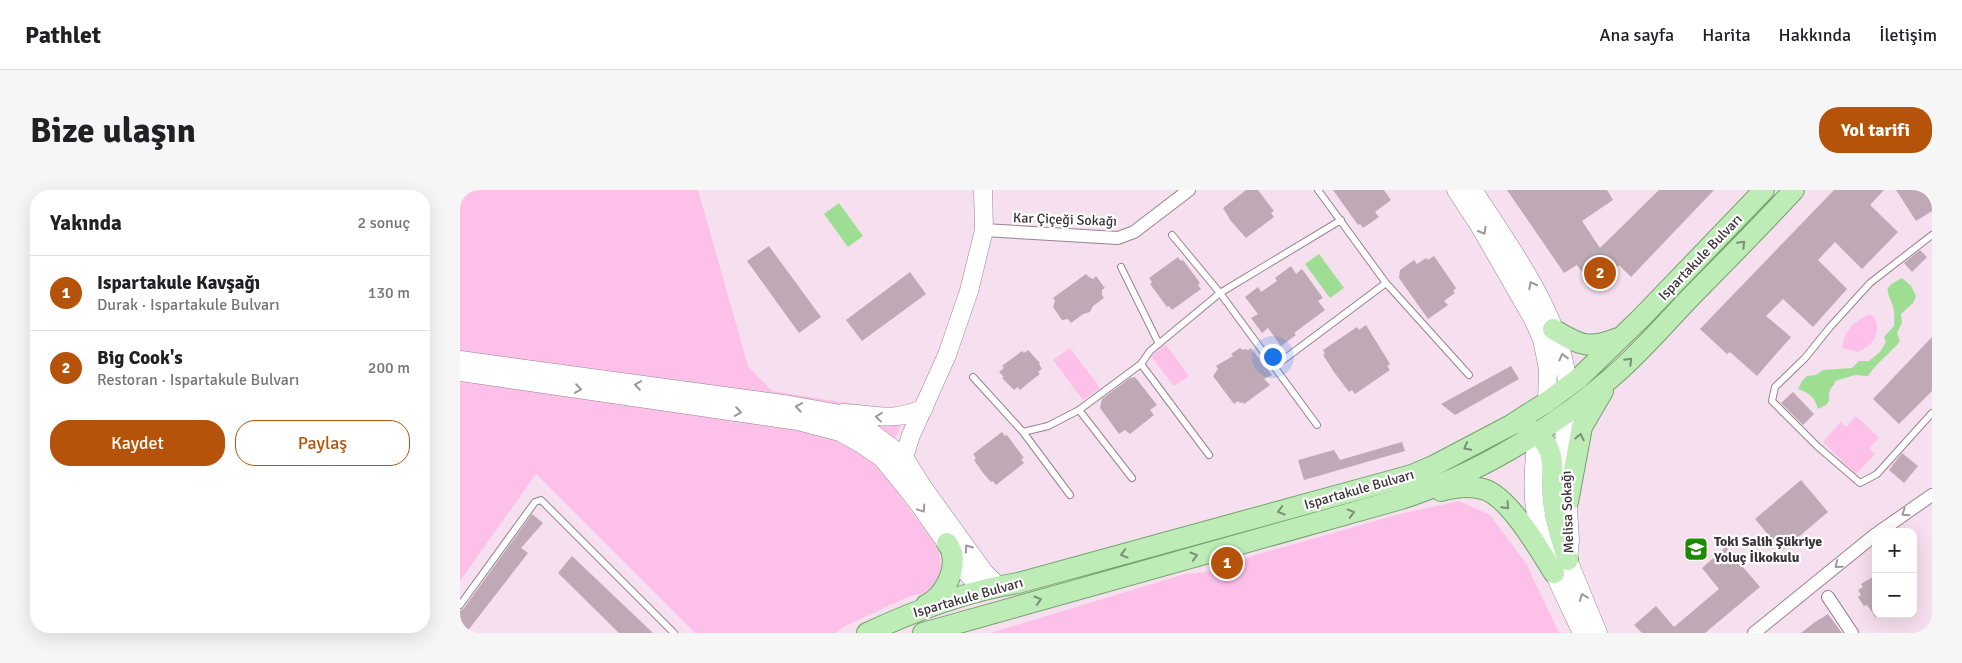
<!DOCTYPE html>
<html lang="tr">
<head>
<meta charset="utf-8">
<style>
	:root { --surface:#fff; --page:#f6f6f6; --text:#202124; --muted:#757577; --line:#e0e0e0; --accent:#b45309 }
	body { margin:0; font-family:Signika,sans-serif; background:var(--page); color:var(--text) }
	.controls { position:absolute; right:15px; bottom:15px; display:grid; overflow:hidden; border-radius:10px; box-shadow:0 5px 20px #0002 }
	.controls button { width:45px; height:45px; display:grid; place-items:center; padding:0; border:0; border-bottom:1px solid var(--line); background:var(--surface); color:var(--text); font:25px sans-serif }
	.you { position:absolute; left:812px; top:166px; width:18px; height:18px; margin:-12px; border:4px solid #fff; border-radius:50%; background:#1a73e8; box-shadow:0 0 0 8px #1a73e833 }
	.badge { display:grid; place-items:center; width:32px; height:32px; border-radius:50%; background:var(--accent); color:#fff; font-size:16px; font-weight:700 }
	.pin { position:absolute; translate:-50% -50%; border:2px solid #fff; box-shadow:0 1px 5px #0006 }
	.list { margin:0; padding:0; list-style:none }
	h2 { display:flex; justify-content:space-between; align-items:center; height:65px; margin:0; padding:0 20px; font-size:21px }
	h2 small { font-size:16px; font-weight:400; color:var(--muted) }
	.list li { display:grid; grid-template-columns:32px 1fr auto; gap:15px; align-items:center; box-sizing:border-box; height:75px; padding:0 20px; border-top:1px solid var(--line) }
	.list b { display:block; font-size:19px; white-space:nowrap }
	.list p { margin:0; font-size:16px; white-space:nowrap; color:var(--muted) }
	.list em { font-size:16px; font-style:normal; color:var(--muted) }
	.actions { display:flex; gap:10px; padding:15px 20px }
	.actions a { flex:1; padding:11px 0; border:1px solid var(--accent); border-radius:20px; text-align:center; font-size:18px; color:var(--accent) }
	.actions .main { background:var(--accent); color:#fff }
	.map { position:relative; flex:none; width:1472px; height:443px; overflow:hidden; border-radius:20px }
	header { display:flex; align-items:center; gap:30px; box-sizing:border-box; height:70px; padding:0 25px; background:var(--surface); border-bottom:1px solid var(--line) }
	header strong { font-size:24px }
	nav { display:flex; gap:28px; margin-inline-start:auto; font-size:18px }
	.intro { display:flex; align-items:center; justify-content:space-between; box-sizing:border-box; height:120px; padding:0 30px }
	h1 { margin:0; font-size:35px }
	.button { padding:12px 22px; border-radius:20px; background:var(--accent); color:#fff; font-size:18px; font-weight:700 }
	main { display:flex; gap:30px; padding:0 30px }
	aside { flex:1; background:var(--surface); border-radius:20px; box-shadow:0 5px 20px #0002 }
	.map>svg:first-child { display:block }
</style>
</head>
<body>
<header>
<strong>Pathlet</strong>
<nav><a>Ana sayfa</a><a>Harita</a><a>Hakkında</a><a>İletişim</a></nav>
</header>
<div class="intro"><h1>Bize ulaşın</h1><a class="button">Yol tarifi</a></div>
<main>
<aside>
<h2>Yakında<small>2 sonuç</small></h2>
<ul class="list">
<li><span class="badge">1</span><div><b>Ispartakule Kavşağı</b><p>Durak · Ispartakule Bulvarı</p></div><em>130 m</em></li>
<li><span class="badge">2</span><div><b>Big Cook's</b><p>Restoran · Ispartakule Bulvarı</p></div><em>200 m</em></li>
</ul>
<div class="actions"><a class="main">Kaydet</a><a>Paylaş</a></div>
</aside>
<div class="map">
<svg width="1472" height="443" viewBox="0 0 1472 443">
	<rect width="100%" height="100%" fill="#f6dfee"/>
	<!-- green -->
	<path fill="#fcc0e9" d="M0 0H238L288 176 312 201 419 218 436 219 450 214 433 253 434 296 442 309 479 359 481 377 477 393 464 403 450 406 387 435 375 443H235L76 284 0 391Z
		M1408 125H1413C1423 143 1414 154 1398 162L1382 158C1384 141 1393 132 1408 125Z
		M706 155 729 186 714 196 691 166Z
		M610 158 640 198 623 210 593 170Z
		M1396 226 1419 248 1409 258 1415 264 1396 284 1363 252 1381 232 1386 237Z
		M999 311 1030 325 1067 375 1099 443H530L725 384C749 383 771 376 792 366L940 324Z"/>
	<!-- water -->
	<path fill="#9dde92" d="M379 13 403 46 388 57 364 24Z
		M859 64 884 98 870 108 845 74Z
		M1442 88 1451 96 1456 106 1453 113 1441 124 1442 133 1437 143 1440 151C1431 163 1417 172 1408 186L1395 185 1375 191C1375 194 1373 196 1371 198 1365 209 1376 211 1358 219 1355 208 1350 203 1338 199L1342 191 1347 186 1356 185 1363 180 1392 178 1399 171H1409L1420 162 1426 152 1424 147 1434 136C1434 130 1435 122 1433 116 1426 98 1423 98 1442 88Z"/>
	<!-- building -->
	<path fill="#bfa9b7" d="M786 0H798L814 21 811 23 814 27 786 48 771 31 763 18Z
		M873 0H924L931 10 915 22 919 27 903 38 900 34 898 35Z
		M1047 0H1147L1153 10 1122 31 1140 58 1199 0H1254L1171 87 1159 75 1146 89H1127L1117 75 1104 83Z
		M1374 0H1424L1410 15 1438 42 1402 79 1375 52 1358 70 1387 99 1353 137 1323 109 1306 126 1331 147 1297 186 1270 162 1267 164 1240 139Z
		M1436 0H1464L1472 14V21L1456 31Z
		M309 56 361 127 339 143 287 71Z
		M1460 60 1467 67 1452 82 1444 73Z
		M974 66 996 98 993 101 995 103 984 111 988 115 968 129 939 88 940 80 954 70 957 74 966 68 968 70Z
		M718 67 721 71 723 70 740 93 738 95 741 99 712 120 709 116 707 117 690 94 692 92 689 88Z
		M831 76 836 84 842 79 863 108 858 111 865 120 834 143 836 145 821 156 808 138 802 143 791 128 798 124 785 107 798 97 801 102 817 91 815 88Z
		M450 82 466 104 402 151 386 130Z
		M626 84 629 87 633 89 636 86 645 98 642 100V105L644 108 633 116 630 122 623 124 611 133 608 129 602 130 593 117 595 111 593 108Z
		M906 135 930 174 927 176 930 180 895 204 892 200 889 202 874 182 863 165 865 164 863 160 897 137 899 140Z
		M1472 147V201L1439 234 1413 209Z
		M780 158 783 160 785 159 788 160 791 158 812 185 804 189 810 195 784 214 782 212 780 213 778 211 774 214 753 186 758 179 756 176 773 166 771 164Z
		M568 160 580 173 579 174 582 179 578 182 580 184 567 194 560 200 558 197 554 200 542 188 544 187 539 182 544 178 542 176 562 161 564 163Z
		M1051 176 1059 189 995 225 981 214Z
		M675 187 697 215 690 220 694 225 670 244 665 240 659 244 640 218 642 209 670 188Z
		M1333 202 1354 224 1343 235 1321 213Z
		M542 242 545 246 547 245 564 268 561 269 564 273 536 295 533 291 531 292 523 283 514 270 516 268 513 264Z
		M942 252 945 261 844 290 838 270 874 260 880 270Z
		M1442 263 1458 276 1444 293 1429 280Z
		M1341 290 1368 322 1322 361 1295 329Z
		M72 324 83 333 61 358 68 363 6 443H0V421L4 418Z
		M1266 357 1300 397 1245 443H1182L1174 435 1196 416 1214 437 1259 399 1242 378Z
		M112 366 193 443H159L98 383Z
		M1416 385V428L1407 415 1404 416 1398 407 1401 405 1398 400 1403 397 1401 394Z
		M1368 424 1382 443H1341L1355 432Z"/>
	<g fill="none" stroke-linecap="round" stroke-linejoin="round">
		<!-- lane casing -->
		<g stroke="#978391" stroke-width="8">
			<path id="lane" d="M858 0 926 93 1009 185
				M712 45 760 103 857 235
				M1472 45 1410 93 1370 137 1345 168 1315 197 1312 211 1357 256 1400 293 1417 284 1472 223
				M661 77 699 154
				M815 176 926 93
				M513 187 563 242 610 305
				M619 220 672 288
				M563 242 588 236 619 220 681 174
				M749 265 681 174 690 161 760 103 881 30
				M0 415 75 312 81 310 214 443"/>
		</g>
		<!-- street casing -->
		<g stroke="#978391" stroke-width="14">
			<path id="street" d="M524 40 658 48 674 42 729 0
				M1419 342 1472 305
				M1368 407 1392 443
				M1294 443 1416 344"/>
		</g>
		<!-- secondary casing -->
		<g stroke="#978391" stroke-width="19">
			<path id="secondary" d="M996 0 1019 35 1073 129 1082 149 1088 179 1087 212
				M1013 0C1048 54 1105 130 1107 196
				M0 170 330 215 375 223 411 242 444 267 462 296 524 382 538 396
				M0 182 338 231 380 242 400 253 422 268 456 310 508 384 523 400
				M383 223C415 224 432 233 464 218
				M1105 225 1104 257 1110 350 1108 370 1138 443
				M1077 244C1075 266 1072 287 1074 309 1078 357 1102 400 1122 443
				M444 267 451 245 487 165 509 101 524 40 523 0"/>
		</g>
		<!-- primary casing -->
		<g stroke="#73a26b" stroke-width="22">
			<path id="primary" d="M1093 139C1120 155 1127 160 1158 148
				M1067 238C1104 257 1088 285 1094 317 1097 335 1102 353 1108 370
				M981 301C995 297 1008 295 1023 299 1049 306 1080 361 1094 383
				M1108 312 1122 237 1143 201
				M466 415C483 407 496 383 492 364 492 361 489 356 487 353
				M407 443C454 421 507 401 558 393L952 285 975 275 1051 235 1087 212 1118 189 1180 129 1304 0
				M463 443 941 309C1015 285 1092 239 1151 188 1177 166 1200 140 1223 115 1260 77 1298 39 1334 0"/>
		</g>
		<!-- lane -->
		<use href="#lane" stroke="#fff" stroke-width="6"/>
		<!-- street -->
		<use href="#street" stroke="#fff" stroke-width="12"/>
		<!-- secondary -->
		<use href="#secondary" stroke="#fff" stroke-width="18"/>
		<!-- primary -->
		<use href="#primary" stroke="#bdecb6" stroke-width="20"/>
	</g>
	<!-- one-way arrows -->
	<defs><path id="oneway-chevron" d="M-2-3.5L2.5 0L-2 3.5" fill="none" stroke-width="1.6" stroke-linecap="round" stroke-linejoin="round" transform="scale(1.25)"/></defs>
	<g stroke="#9d989c">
		<use href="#oneway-chevron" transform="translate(1023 41) rotate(60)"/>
		<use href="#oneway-chevron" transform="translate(1072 95) rotate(-117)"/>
		<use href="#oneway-chevron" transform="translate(1103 167) rotate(-104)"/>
		<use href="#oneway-chevron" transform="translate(178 195) rotate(-172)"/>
		<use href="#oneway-chevron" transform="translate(118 199) rotate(8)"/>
		<use href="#oneway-chevron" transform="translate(339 217) rotate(-170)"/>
		<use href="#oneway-chevron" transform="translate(278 222) rotate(8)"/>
		<use href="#oneway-chevron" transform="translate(419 227) rotate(-174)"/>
		<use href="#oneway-chevron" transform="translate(462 319) rotate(56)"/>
		<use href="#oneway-chevron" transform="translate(1445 323) rotate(146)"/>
		<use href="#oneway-chevron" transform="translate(508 358) rotate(-126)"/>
		<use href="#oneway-chevron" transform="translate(1378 375) rotate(141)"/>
		<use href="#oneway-chevron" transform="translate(1123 407) rotate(-112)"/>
	</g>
	<g stroke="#7c8f77">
		<use href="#oneway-chevron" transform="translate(1282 54) rotate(-46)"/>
		<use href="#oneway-chevron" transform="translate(1169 171) rotate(-45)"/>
		<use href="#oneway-chevron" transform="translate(1120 247) rotate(-78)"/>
		<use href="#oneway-chevron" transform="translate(1007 257) rotate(152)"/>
		<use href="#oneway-chevron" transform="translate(1046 316) rotate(47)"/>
		<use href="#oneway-chevron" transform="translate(821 321) rotate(164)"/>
		<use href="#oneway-chevron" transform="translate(891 323) rotate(-15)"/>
		<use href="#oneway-chevron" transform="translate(664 364) rotate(165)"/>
		<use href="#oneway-chevron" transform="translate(734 366) rotate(-16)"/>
		<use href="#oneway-chevron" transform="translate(578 410) rotate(-16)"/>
	</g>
	<!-- icons -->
	<defs>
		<g id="school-square" transform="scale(1.25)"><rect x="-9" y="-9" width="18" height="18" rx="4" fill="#1e8a05" stroke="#fff"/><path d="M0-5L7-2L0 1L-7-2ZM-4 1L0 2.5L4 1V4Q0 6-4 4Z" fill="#fff"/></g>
	</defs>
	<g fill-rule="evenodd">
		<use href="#school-square" x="1236" y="359"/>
	</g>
	<g text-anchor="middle" stroke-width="4.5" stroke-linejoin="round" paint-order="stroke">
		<!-- street labels -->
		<g font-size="14" fill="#3b3238" stroke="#fff">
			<text transform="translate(605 29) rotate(2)" y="5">Kar Çiçeği Sokağı</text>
			<text transform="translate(1240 67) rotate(-46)" y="5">Ispartakule Bulvarı</text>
			<text transform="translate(899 299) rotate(-16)" y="5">Ispartakule Bulvarı</text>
			<text transform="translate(1107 322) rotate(-92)" y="5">Melisa Sokağı</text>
			<text transform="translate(508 407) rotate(-16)" y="5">Ispartakule Bulvarı</text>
		</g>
		<!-- poi labels -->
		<g font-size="14" font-weight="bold" fill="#3b3238" stroke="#fff" text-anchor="start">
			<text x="1254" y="356">Toki Salih Şükriye<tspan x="1254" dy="16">Yoluç İlkokulu</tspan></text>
		</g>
	</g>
</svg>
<div class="controls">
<button>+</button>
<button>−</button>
</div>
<div class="you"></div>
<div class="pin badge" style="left:767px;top:373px">1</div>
<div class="pin badge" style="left:1140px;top:83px">2</div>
</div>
</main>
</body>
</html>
